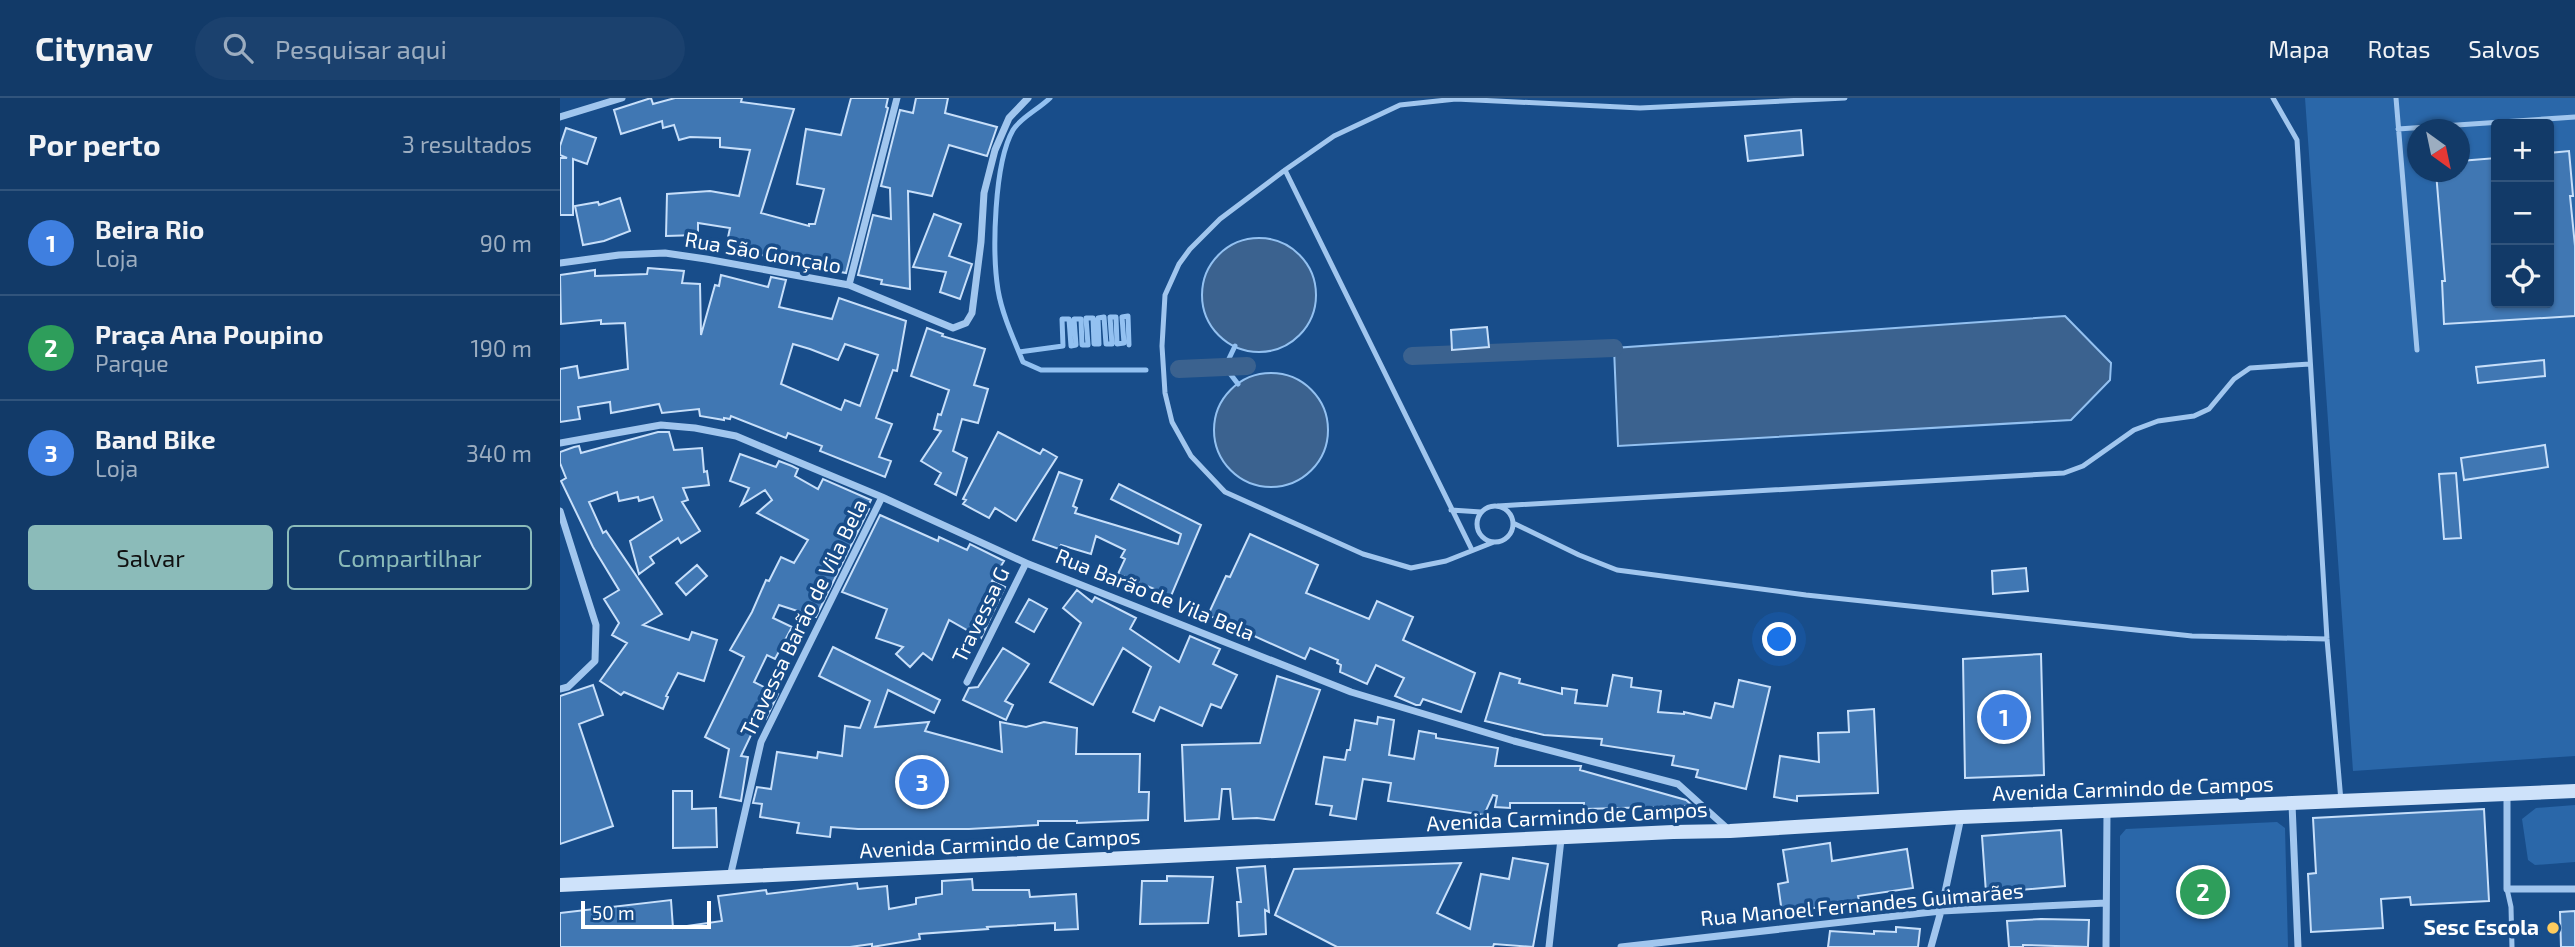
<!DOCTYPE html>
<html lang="pt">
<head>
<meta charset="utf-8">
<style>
	:root { --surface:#123a68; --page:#1b416e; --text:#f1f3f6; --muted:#9cadc0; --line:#31547c; --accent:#8bbbb9 }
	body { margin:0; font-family:"Exo 2",sans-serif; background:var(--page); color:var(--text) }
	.controls { position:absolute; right:21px; top:21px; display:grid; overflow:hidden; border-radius:7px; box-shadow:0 2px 5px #0004 }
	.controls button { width:63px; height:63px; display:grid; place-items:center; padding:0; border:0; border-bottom:2px solid var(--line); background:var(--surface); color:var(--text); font:35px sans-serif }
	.compass { position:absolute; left:1847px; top:21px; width:63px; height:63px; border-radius:50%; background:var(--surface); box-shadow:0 2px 5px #0004; rotate:147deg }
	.scale { position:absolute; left:21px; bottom:18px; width:130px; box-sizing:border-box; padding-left:7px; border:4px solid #fff; border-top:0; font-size:19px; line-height:24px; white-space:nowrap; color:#fff; -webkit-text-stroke:5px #184d8a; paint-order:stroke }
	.you { position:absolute; left:1220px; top:542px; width:24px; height:24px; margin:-18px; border:5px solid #fff; border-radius:50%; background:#1a73e8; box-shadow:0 0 0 10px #1a73e833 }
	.badge { display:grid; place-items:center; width:46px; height:46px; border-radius:50%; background:var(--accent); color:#fff; font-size:23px; font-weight:700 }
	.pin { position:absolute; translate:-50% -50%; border:4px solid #fff; box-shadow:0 2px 7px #0006 }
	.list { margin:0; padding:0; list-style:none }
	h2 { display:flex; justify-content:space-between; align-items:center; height:91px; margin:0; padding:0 28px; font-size:30px }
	h2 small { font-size:23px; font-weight:400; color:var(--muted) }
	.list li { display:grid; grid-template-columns:46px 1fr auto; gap:21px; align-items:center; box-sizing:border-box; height:105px; padding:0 28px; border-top:2px solid var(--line) }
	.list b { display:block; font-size:26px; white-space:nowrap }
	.list p { margin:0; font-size:23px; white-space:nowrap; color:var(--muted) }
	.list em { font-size:23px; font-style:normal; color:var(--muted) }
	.actions { display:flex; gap:14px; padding:21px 28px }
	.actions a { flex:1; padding:16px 0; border:2px solid var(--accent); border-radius:7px; text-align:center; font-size:24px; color:var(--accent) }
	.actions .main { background:var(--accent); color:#111 }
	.icon { flex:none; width:38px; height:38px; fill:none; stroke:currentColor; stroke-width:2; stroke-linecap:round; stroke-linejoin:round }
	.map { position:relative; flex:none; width:2015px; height:849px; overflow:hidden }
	header { display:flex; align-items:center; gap:42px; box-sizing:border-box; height:98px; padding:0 35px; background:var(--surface); border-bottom:2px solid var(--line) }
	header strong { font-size:33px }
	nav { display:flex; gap:38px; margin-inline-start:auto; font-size:24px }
	.search { width:490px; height:63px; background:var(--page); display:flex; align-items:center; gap:18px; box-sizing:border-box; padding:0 24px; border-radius:38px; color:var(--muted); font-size:26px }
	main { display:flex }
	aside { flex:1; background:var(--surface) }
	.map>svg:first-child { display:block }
</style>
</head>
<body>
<header>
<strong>Citynav</strong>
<div class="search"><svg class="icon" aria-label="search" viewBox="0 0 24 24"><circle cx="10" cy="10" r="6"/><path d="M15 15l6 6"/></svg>Pesquisar aqui</div>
<nav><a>Mapa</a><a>Rotas</a><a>Salvos</a></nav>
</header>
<main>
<aside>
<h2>Por perto<small>3 resultados</small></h2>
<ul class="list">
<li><span class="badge" style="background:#3f7fe0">1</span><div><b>Beira Rio</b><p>Loja</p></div><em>90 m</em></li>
<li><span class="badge" style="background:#2e9e5b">2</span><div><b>Praça Ana Poupino</b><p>Parque</p></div><em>190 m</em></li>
<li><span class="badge" style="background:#3f7fe0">3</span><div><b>Band Bike</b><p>Loja</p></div><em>340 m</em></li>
</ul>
<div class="actions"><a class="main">Salvar</a><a>Compartilhar</a></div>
</aside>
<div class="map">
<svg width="2015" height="849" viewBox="0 0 2015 849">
	<rect width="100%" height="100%" fill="#184d8a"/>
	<!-- green -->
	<path fill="#2a67a9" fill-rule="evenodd" d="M1745 0H2015V658L1793 673ZM1936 26H1989V205H1936ZM1857 32H1899V74H1857Z
		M2015 707V764L1975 767 1968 762 1962 721 1976 710Z
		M1717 724 1725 730 1728 849H1560V738L1566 731Z"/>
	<!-- water -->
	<path fill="#3b628f" stroke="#93c1f1" stroke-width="2" d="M642 197a57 57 0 1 1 114 0a57 57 0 1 1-114 0Z
		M1505 218 1551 265 1550 282 1511 322 1058 348 1054 250Z
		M654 332a57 57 0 1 1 114 0a57 57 0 1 1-114 0Z"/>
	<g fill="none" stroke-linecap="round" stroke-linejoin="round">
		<!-- stream -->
		<path stroke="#93c1f1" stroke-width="5" d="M490 0C479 11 460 20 453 32 434 65 432 154 438 192 442 216 454 242 463 264L481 272H586
			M675 248 665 269 678 286
			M459 254 503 248 502 221H509L511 248 516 247 514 221H521L522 247H528L526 220H533L534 246H539L538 220 544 219 546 246H552L550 219H556L557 246 564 245 562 219 568 218 569 247"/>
		<!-- canal -->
		<path stroke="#3b628f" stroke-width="18" d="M852 258 1054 250
			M619 271 687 268"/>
	</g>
	<!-- building -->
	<path fill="#4077b3" stroke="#c7dffa" stroke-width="2" fill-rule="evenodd" d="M91 0 93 6 115 0H182L181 4 234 11 201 115 249 128V126H255L264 91 237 86 246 31 281 37 291 0H328L326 9 328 10 286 175 218 162 192 154 193 150 167 144 170 130 138 125V137L106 138 107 96 150 93 179 98 190 52 160 49V40L130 39 119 42 114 27 103 30 102 23 61 36 54 12Z
		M356 0H388L385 15 437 29 427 58 389 47 372 98 348 93 350 191 321 186 322 182 298 177 313 117 331 121 330 90 321 88 340 12 353 15Z
		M6 30 36 40 27 66 13 61V117H0V60H7L0 57V48Z
		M1241 32 1243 57 1188 63 1185 38Z
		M2009 53 2013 98H2010L2015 148V218L1884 226 1882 183H1885L1876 74H1900V63L1936 60V205H1989V55Z
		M60 100 70 133 44 143 23 147 15 108 38 104 39 107Z
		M374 116 401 126 389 158 412 166 400 201 380 194 386 174 353 169Z
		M88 170 124 173 122 185 140 186 141 237 155 187 159 188 161 177 208 189 211 179 226 182 219 209 272 221 279 200 346 223 337 273 333 272 316 320 332 326 319 359 331 363 325 379 260 353 262 348 228 335 226 340 171 318 170 321 164 320V322L140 318 139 311 102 315 99 306 51 315 50 304 18 309 20 321 0 324V271L17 268 19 280 68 271 65 225 41 226V222L1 226 0 177 35 172V178L87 176ZM233 246 250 251 278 262 285 246 318 257 300 308 285 302 281 312 221 286Z
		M927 229 929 249 892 252 891 232Z
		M367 230 383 236 382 238 425 251 414 287 428 291 418 325 402 321 393 353 407 360 396 397 375 386 381 375 361 363 381 333 374 331 378 316 381 317 389 292 351 278Z
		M1984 262 1985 278 1918 285 1916 269Z
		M98 334H109L114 352 142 350 144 374 147 373 149 387 123 390 128 402 122 404 140 433 121 445 118 440 90 459 94 465 79 476 70 443 102 422 93 399 79 403 78 399 59 403 57 394 29 404 43 435 46 433 102 516 83 527 129 542 132 534 157 542 144 583 118 575 106 598 108 599 103 611 64 594 61 597 40 583 67 545 52 537 59 525 44 501 59 492 33 449 1 383 6 380 0 365V354L14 349 19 348 21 355Z
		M438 334 480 356 483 351 497 359 456 423 435 410 429 420 403 406 406 402 403 401Z
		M1985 347 1988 369 1904 382 1901 360Z
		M180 356 216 369 219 363 232 368 238 371 235 378 258 391 263 381 311 402 307 410 309 411 256 519 219 507 213 520 232 529 215 561 207 557 194 584 218 596 206 621 200 618 181 658 188 659 181 703 160 699 169 651 145 639 184 559 170 552 192 514 206 482 209 483 221 459 234 465 248 442 197 415 212 402 205 392 181 407 189 390 170 383Z
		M499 374 522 382 513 408 517 410 515 415 618 446 621 436 551 401 559 386 641 427 611 498 558 476 565 461 561 459 565 452 536 438 531 456 501 447 499 451 473 442Z
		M1896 375 1901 440 1884 441 1879 376Z
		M320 417 378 443 379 439 407 452 410 446 444 463 432 483 445 489 421 540 389 522 372 562 363 555 350 569 336 556 343 549 316 540 327 511 282 494Z
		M690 436 758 467 746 495 809 521 817 503 853 519 843 542 915 575 901 614 863 601 860 607H856L835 598 844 580 816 567 807 586 780 574 781 567 777 565 778 562 750 550 745 561 648 517 666 478 670 479Z
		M137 467 147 478 126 497 116 485Z
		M1466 470 1468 493 1433 496 1432 473Z
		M517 492 532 504 535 499 576 520 570 531 619 564 630 538 660 551 653 566 677 577 661 610 651 606 642 628 600 609 594 623 573 614 591 569 563 550 533 607 490 584 521 525 503 510Z
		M469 501 487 511 474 534 456 524Z
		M273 549 380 602 374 615 328 592 315 629 369 624 365 633 442 654 440 624 466 629 484 624 517 630 516 656H580L579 694H589L588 722 517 725V723H478V727L409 731H298L271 729 270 739 237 735 239 725 200 719 202 706 193 705 197 689 211 691 217 654 257 660 258 654 282 658 285 628 300 630 310 603 259 578Z
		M443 550 469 566 445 603 453 607 446 622 403 602 409 590 418 589Z
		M1481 556 1484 677 1405 680 1403 561Z
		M940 575 960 581 959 585 1002 596V590L1017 592 1015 605 1047 608 1053 577 1072 580 1071 589 1101 593 1098 614 1124 616V614L1151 620 1155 605 1173 609 1179 582 1210 589 1186 691 1136 679 1138 672 1112 667 1114 658 1041 647 1042 641 984 637 925 623Z
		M717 578 760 592 714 722 697 720 673 721 670 691H662L659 721 625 723 622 647 700 645Z
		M33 587 43 617 19 626 53 728 0 746V598Z
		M1314 611 1318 695 1237 698V703L1214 699 1220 658 1259 664 1258 635 1289 634 1288 613Z
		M818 619 834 622 829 657 854 661 859 633 876 636V640L938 650 935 668H1021L1020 672 1126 702 1133 708 1024 711V705H950V710L935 709 937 698 933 697 924 717 828 703 831 685 803 681 796 721 770 717 772 708 756 706 764 659 785 662 787 652H790L795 622 817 626Z
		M113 693H132V711L156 710 157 749 113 750Z
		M1924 711 1929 803 1851 807 1850 799 1821 801 1823 830 1751 834 1748 776 1756 775 1753 720Z
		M1501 732 1505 788 1426 795 1422 738Z
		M1270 745 1272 763 1347 751 1353 790 1298 798 1299 803 1222 815 1218 786 1228 784 1223 752Z
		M953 760 988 766 973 849 934 846 933 849H777L715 817 734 771 901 765 877 815 910 831 921 776 949 781Z
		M705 768 709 814 705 812 706 836 679 838 677 804H681L677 770Z
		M607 778 653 779 648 825 580 826 582 783H607Z
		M412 781 413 792H469L470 799 516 796 518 831 495 832V825L427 829 428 831 359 836 360 841 312 849V846L290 849H0V815L111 802 113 830 162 823 158 798 206 792 207 796 297 785 298 791 327 788 329 811 356 806V800L382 796V783Z
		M2015 813V849H2001L2000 814Z
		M1481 821 1529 822 1528 849 1463 847V849H1449L1447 823Z
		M1336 829 1360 831 1358 849H1268L1270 833 1314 836V833L1336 834Z"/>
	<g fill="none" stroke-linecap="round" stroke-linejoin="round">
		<!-- lane -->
		<path stroke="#a1c6ee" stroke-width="5" d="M1713 0 1737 42 1767 541 1781 703
			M1836 0 1857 252
			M1838 31 2015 19
			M725 72 912 452
			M938 408 1504 375 1523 368 1574 332 1598 323 1634 318 1649 311 1674 281 1690 270 1750 266
			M917 426a18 18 0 1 1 36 0a18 18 0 1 1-36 0Z
			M891 412 921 414
			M953 425 1019 457 1057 472 1246 497 1632 538 1767 541
			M934 444 886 463 851 470 803 456 665 394 631 358 612 324 605 295 602 248 605 197 619 166 630 151 660 121 725 72 774 38 840 7 896 1 1080 10 1285 0
			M1947 791 1951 809 1952 849"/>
		<!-- street -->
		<path stroke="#a1c6ee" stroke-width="7" d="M0 19 62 0
			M0 165 59 157 105 155 146 161 289 187 393 230 406 225 412 215 421 144 424 95 435 52 449 20 468 0
			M289 187 337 0
			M0 345 101 327 135 330 176 338 322 399 466 465 791 594 954 643 1118 686 1169 732
			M0 413 36 527 35 563 8 589 0 591
			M407 584 466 465
			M1947 696V791H2015
			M1732 706 1738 849
			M170 779 201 644 322 399
			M989 849 1001 741
			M1061 849 1381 813 1546 805
			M1371 849 1381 813 1401 719
			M1546 849 1547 714"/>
		<!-- secondary -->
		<path stroke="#cee2fa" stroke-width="14" d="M0 787 1113 734 1170 733 1401 719 2015 693"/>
	</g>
	<!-- markers -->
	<circle fill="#ffcc5e" stroke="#184d8a" stroke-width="2.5" cx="1993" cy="830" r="7"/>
	<g text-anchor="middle" stroke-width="7" stroke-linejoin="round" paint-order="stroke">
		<!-- street labels -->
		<g font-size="21" fill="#fff" stroke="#184d8a">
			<text transform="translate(203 155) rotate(10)" y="7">Rua São Gonçalo</text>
			<text transform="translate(595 497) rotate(22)" y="7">Rua Barão de Vila Bela</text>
			<text transform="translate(421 517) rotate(-64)" y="7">Travessa G</text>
			<text transform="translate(244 520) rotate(-64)" y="7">Travessa Barão de Vila Bela</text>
			<text transform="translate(1573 691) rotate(-2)" y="7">Avenida Carmindo de Campos</text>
			<text transform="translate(1007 719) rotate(-3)" y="7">Avenida Carmindo de Campos</text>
			<text transform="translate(440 746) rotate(-3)" y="7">Avenida Carmindo de Campos</text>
			<text transform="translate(1302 807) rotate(-5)" y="7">Rua Manoel Fernandes Guimarães</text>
		</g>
		<!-- poi labels -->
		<g font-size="21" font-weight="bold" fill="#fff" stroke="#184d8a" text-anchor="end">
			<text x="1979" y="837">Sesc Escola</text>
		</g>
	</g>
</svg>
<div class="controls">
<button>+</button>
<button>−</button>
<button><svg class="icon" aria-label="locate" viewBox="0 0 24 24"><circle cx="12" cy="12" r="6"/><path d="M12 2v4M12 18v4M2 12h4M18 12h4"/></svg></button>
</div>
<svg class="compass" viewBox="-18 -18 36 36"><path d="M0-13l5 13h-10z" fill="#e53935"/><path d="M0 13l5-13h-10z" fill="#9cadc0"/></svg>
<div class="scale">50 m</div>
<div class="you"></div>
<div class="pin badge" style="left:1444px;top:619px;background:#3f7fe0">1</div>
<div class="pin badge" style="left:1643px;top:794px;background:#2e9e5b">2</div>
<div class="pin badge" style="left:362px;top:684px;background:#3f7fe0">3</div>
</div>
</main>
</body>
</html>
